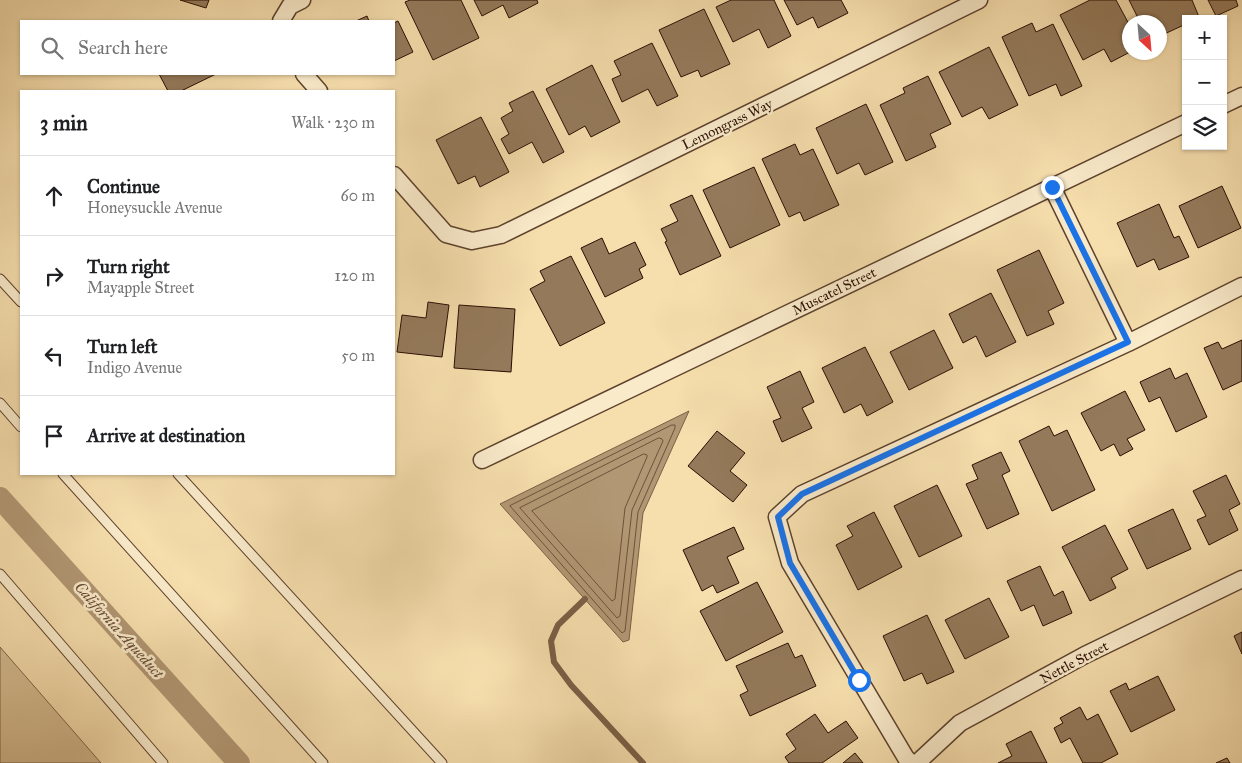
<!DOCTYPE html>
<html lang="en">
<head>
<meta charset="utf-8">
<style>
	:root { --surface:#fff; --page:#f6f6f6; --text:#202124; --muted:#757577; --line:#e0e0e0 }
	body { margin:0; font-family:"IM FELL Great Primer",serif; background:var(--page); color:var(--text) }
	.controls { position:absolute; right:15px; top:15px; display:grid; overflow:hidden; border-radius:0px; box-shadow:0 1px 4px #0004 }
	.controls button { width:45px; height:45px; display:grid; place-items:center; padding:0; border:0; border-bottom:1px solid var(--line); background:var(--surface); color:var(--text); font:25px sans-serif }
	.compass { position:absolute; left:1122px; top:15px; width:45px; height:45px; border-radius:50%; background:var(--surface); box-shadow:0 1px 4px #0004; rotate:154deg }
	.stop { position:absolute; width:15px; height:15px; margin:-11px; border:4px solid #1a73e8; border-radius:50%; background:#fff }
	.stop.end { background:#1a73e8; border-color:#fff; box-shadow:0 1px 5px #0008 }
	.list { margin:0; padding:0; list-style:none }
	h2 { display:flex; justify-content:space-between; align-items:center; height:65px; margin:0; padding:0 20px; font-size:21px }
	h2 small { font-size:16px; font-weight:400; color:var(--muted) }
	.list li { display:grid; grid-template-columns:32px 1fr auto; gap:15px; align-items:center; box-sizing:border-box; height:80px; padding:0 20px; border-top:1px solid var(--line) }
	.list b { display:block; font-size:19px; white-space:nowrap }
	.list p { margin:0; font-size:16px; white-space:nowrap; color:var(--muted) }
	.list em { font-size:16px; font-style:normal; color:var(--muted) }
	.icon { flex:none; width:28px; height:28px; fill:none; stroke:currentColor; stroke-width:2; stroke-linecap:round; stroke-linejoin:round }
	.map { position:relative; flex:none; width:1242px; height:763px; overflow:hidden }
	.search { position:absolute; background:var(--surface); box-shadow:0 1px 4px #0004; left:20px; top:20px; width:375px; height:55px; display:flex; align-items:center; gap:12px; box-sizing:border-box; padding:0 18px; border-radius:0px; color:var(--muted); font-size:19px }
	.panel { position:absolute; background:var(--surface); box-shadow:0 1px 4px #0004; left:20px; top:90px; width:375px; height:385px; border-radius:0px }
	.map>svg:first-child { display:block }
</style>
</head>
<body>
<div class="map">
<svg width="1242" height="763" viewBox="0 0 1242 763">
	<rect width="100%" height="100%" fill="#f6dead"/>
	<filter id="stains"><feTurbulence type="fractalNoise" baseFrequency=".004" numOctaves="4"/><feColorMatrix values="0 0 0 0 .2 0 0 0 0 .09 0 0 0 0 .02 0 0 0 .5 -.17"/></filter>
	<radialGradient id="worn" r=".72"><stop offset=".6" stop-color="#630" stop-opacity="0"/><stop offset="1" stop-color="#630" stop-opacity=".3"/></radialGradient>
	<!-- green -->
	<path fill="#d3bb90" stroke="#7e6449" d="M0 647 101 763H0Z"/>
	<!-- water -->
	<path fill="#b19773" stroke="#7b6046" d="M689 411 643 513 629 640 623 642 500 504Z"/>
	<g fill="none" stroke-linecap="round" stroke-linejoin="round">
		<!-- shore -->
		<path stroke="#6e523a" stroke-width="1" d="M672 425H675V428L638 512 625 631 622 633 510 506Z
			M659 438 662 439 663 441 632 510 620 616 617 618 520 508Z
			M644 454 647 455V457L625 508 615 599 612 601 532 511Z"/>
		<!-- stream -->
		<path stroke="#7b6046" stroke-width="6" d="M585 599 558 625 551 641 554 662 571 685 643 763"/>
		<!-- canal -->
		<path stroke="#b19773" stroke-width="22" d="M0 498 239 763"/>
	</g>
	<!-- building -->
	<path fill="#947a5b" stroke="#2a0e02" d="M180 0H209L206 8Z
		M410 0H461L479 38 433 60 405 2Z
		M474 0H537L538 3 509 18 503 5 482 16Z
		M731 0H774L791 36 768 48 759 29 733 42 716 7Z
		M784 0H841L848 13 818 28 813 17 797 25Z
		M1090 0H1116L1130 26V52L1111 62 1104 49 1083 60 1060 15Z
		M1129 0H1192L1199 17 1186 19V24L1160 36V22H1140Z
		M1208 0H1236L1238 6 1216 16Z
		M704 9 730 64 701 77 698 70 681 77 659 30Z
		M367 16 369 21H356Z
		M398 21 413 52 394 61V23Z
		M1032 23 1036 32 1053 24 1082 86 1061 96 1056 84 1029 96 1002 37Z
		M652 43 678 96 657 106 648 89 622 102 612 79 621 75 614 61Z
		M989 47 1018 105 989 119 982 107 962 117 939 72Z
		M592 65 620 122 591 137 585 126 569 135 546 89Z
		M159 74H216L181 91H168Z
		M928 76 951 124 930 134 936 147 906 161 880 105 905 93 903 88Z
		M533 91 564 152 543 163 532 142 509 154 501 139 509 134 501 118 513 111 509 103Z
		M866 104 893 162 865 175 859 163 837 174 816 128Z
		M481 117 509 172 480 187 475 176 458 184 436 140Z
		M795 144 800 155 813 149 839 205 804 221 800 212 789 217 762 159Z
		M754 167 780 225 730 248 703 190Z
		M1222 186 1241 228 1198 248 1179 206Z
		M692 195 721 256 680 275 665 242 667 241 661 229 678 221 670 205Z
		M1159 204 1174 238 1179 236 1189 257 1159 270 1154 259 1137 267 1117 223Z
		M602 238 609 254 635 242 646 265 639 269 643 278 605 297 581 248Z
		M1039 250 1064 303 1048 311 1054 324 1027 336 997 270Z
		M571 256 605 323 560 346 530 289 545 281 540 271Z
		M991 293 1016 342 986 357 976 336 963 343 949 314Z
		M428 302 449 305 442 357 397 352 402 315 426 318Z
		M459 305 515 309 511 372 454 368Z
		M934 330 953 368 909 390 890 352Z
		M1242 340V381L1223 390 1204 348 1218 342 1222 349Z
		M865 347 893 402 867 416 861 404 844 413 822 368Z
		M1170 368 1175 379 1187 373 1207 417 1176 432 1160 397 1149 402 1140 382Z
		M800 371 814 402 802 408 812 428 782 442 773 421 781 418 767 387Z
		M1125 391 1145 430 1127 439 1133 449 1120 456 1114 444 1101 451 1081 413Z
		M1049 426 1054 436 1067 430 1095 490 1052 511 1019 441Z
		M717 431 745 453 730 471 747 485 733 502 688 466Z
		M1001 452 1010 471 1002 475 1019 514 987 529 966 484 978 479 972 465Z
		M1226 475 1240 504 1229 510 1238 530 1209 545 1197 520 1206 516 1193 491Z
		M937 485 962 536 919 557 894 506Z
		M1173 509 1191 549 1147 569 1128 530Z
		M874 512 902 567 858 590 836 545 853 536 847 526Z
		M1105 525 1128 569 1111 578 1116 588 1090 601 1062 547Z
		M734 527 744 549 727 557 739 583 717 593 713 585 702 591 683 550Z
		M1040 566 1054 596 1063 591 1072 613 1043 626 1034 605 1021 611 1007 581Z
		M757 582 783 632 726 661 700 611Z
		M989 598 1009 637 965 659 945 620Z
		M927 615 954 672 927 684 922 673 904 681 883 636Z
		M1242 632V654L1234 636Z
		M788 643 795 658 802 655 816 686 750 716 740 695 748 691 736 666Z
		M1158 676 1175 710 1131 732 1110 691 1126 683 1129 690Z
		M1080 707 1087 720 1098 714 1118 754 1101 763H1083L1070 738 1061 743 1054 728 1063 723 1060 718Z
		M815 714 828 733 846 721 858 738 822 763H789L785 757 796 749 786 734Z
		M1031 731 1047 763H998L1012 756 1006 744Z
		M855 753 863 763H843Z
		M1227 758 1230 763H1216Z"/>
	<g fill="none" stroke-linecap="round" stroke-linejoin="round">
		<!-- lane casing -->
		<g stroke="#5d422d" stroke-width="11">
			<path id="lane" d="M0 279 21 302
				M0 403 21 427
				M63 474 323 763
				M178 474 442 763
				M0 574 163 763"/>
		</g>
		<!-- street casing -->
		<g stroke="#5d422d" stroke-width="19">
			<path id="street" d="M281 21 290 6 302 0
				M304 74 319 91
				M1223 105 1242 96
				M394 175 446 234 472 241 501 235 979 0
				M1052 187 1128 343
				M482 460 1186 123
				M911 763 906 758 790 563 777 517 802 494 1128 343 1242 286
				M917 763 960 723 1085 655 1242 579"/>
		</g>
		<!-- lane -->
		<use href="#lane" stroke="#f9eaca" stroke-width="9"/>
		<!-- street -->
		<use href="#street" stroke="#f9eaca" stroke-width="16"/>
	</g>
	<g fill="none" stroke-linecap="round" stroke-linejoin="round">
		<!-- route -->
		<path stroke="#1a73e8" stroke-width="6" d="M859 680 790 563 778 517 802 494 1128 342 1052 187"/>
	</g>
	<g text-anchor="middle" stroke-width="5" stroke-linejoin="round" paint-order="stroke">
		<!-- street labels -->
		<g font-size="14" fill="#2a0e02" stroke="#f9eaca">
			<text transform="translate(727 124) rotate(-26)" y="5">Lemongrass Way</text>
			<text transform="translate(834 291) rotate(-26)" y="5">Muscatel Street</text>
			<text transform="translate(1074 662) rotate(-28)" y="5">Nettle Street</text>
		</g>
		<!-- water labels -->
		<g font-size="15" font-style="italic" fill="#674c35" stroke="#f9eaca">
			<text transform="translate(119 630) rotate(48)" y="5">California Aqueduct</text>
		</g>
	</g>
	<rect width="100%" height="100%" filter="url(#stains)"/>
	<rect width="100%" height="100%" fill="url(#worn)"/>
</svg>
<div class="controls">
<button>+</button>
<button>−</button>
<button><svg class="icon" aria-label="layers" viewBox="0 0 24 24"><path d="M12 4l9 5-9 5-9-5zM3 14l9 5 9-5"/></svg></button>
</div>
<svg class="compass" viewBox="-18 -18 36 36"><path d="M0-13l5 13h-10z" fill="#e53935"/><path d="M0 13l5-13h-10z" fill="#757577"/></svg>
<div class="stop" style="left:859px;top:680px"></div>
<div class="stop end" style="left:1052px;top:187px"></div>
<div class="search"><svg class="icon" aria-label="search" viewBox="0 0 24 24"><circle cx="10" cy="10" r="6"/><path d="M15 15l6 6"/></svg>Search here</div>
<section class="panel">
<h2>3 min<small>Walk · 230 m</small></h2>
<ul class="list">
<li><svg class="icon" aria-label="ahead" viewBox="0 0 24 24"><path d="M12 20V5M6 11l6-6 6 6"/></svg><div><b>Continue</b><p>Honeysuckle Avenue</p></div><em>60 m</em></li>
<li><svg class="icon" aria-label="right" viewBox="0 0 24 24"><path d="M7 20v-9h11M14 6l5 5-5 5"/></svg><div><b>Turn right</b><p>Mayapple Street</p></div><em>120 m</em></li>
<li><svg class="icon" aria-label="left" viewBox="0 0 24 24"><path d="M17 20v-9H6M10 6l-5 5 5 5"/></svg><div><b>Turn left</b><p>Indigo Avenue</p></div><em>50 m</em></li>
<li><svg class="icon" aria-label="arrive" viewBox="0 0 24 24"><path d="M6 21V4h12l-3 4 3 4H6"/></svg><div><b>Arrive at destination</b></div></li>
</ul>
</section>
</div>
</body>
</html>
